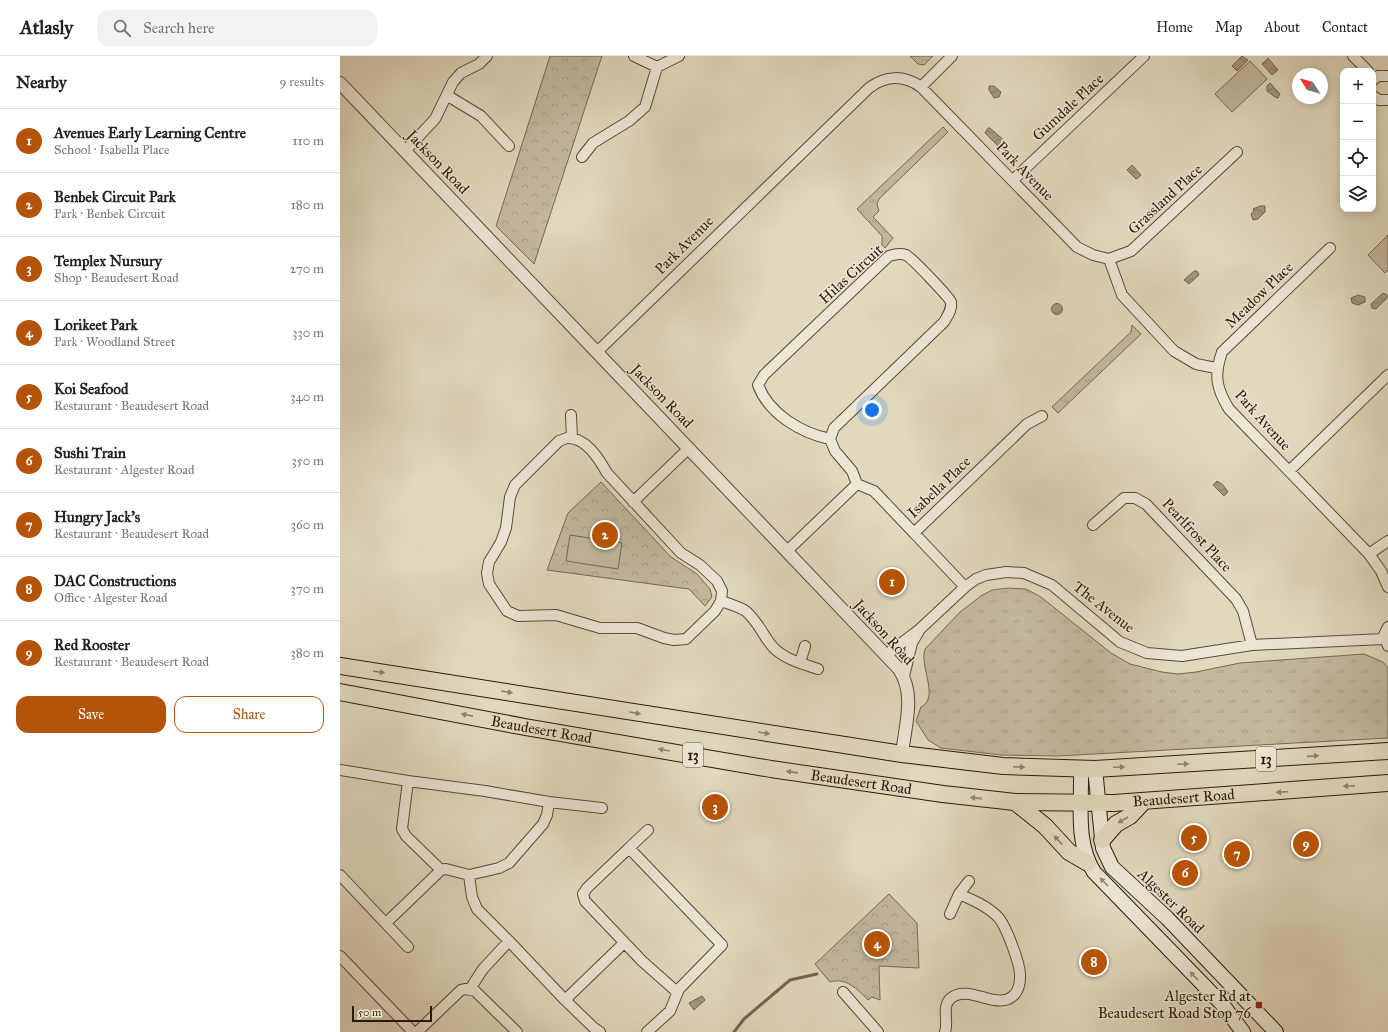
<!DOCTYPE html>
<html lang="en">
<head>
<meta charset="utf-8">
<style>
	:root { --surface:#fff; --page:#f2f2f2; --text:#222; --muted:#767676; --line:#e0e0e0; --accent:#b45309 }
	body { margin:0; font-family:"IM FELL Great Primer",serif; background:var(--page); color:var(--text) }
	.controls { position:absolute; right:12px; top:12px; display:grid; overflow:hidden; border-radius:8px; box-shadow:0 2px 10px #0003 }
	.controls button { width:36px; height:36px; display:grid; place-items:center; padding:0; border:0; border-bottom:1px solid var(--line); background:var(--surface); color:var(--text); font:20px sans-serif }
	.compass { position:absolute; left:952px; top:12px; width:36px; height:36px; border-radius:50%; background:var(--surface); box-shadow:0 2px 10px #0003; rotate:307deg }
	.scale { position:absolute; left:12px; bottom:10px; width:80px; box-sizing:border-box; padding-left:4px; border:2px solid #2e1a08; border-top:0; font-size:11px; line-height:14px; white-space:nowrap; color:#2e1a08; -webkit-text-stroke:3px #ece6d5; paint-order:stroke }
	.you { position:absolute; left:532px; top:354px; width:14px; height:14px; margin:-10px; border:3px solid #fff; border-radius:50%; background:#1a73e8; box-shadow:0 0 0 6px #1a73e833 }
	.badge { display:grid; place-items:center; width:26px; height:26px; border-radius:50%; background:var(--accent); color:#fff; font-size:13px; font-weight:700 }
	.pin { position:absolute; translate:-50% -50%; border:2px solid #fff; box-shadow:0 1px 4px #0006 }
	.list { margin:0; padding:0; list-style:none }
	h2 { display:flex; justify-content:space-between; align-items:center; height:52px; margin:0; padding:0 16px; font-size:17px }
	h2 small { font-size:13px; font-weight:400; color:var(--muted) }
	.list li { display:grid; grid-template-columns:26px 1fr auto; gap:12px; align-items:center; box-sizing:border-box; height:64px; padding:0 16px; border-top:1px solid var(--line) }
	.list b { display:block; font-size:15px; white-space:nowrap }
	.list p { margin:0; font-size:13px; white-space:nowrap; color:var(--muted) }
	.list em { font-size:13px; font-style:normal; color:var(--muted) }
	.actions { display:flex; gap:8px; padding:12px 16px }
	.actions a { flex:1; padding:9px 0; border:1px solid var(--accent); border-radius:12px; text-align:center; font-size:14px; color:var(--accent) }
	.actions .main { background:var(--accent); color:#fff }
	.icon { flex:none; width:22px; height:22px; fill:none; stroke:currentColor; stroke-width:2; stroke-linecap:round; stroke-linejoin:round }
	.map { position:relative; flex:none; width:1048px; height:976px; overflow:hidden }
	header { display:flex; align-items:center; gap:24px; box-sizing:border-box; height:56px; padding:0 20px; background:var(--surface); border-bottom:1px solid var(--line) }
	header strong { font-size:19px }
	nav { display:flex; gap:22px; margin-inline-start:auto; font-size:14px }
	.search { width:280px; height:36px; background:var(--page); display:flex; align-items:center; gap:10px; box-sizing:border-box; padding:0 14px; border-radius:12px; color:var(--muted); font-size:15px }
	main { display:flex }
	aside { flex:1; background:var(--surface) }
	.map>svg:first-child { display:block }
</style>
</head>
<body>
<header>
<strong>Atlasly</strong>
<div class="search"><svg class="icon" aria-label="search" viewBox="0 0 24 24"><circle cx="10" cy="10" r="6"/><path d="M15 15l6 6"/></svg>Search here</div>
<nav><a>Home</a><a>Map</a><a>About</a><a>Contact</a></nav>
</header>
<main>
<aside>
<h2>Nearby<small>9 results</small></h2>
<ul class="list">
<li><span class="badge">1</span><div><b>Avenues Early Learning Centre</b><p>School · Isabella Place</p></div><em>110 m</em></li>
<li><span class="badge">2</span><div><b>Benbek Circuit Park</b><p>Park · Benbek Circuit</p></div><em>180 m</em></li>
<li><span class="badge">3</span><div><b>Templex Nursury</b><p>Shop · Beaudesert Road</p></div><em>270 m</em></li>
<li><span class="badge">4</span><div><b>Lorikeet Park</b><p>Park · Woodland Street</p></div><em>330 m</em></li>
<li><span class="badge">5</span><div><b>Koi Seafood</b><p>Restaurant · Beaudesert Road</p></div><em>340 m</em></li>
<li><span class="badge">6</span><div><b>Sushi Train</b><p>Restaurant · Algester Road</p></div><em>350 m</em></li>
<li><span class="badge">7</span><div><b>Hungry Jack's</b><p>Restaurant · Beaudesert Road</p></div><em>360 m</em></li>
<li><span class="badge">8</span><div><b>DAC Constructions</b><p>Office · Algester Road</p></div><em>370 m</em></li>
<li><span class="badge">9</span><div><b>Red Rooster</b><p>Restaurant · Beaudesert Road</p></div><em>380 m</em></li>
</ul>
<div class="actions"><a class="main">Save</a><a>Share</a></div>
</aside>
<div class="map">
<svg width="1048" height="976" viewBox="0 0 1048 976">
	<defs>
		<pattern id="grass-tufts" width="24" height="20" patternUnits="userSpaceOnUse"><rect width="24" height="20" fill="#c3b99f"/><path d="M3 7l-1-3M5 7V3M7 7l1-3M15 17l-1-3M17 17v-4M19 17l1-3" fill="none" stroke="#a89e87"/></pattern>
		<pattern id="park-crowns" width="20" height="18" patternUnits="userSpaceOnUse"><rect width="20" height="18" fill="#c3b99f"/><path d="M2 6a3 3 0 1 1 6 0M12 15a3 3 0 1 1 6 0" fill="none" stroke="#a89e87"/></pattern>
		<pattern id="water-waves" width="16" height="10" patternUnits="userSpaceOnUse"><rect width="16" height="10" fill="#a49880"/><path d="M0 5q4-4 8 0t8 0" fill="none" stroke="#867b67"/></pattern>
	</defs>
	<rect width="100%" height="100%" fill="#e1d9be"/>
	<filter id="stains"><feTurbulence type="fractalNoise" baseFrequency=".005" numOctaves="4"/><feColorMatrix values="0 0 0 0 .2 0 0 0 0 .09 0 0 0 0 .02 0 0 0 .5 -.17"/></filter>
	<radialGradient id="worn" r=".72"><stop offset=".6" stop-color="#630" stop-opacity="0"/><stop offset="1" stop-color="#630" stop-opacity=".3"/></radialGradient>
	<!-- grass -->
	<path fill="url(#grass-tufts)" stroke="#786a54" d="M603 71 608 76 539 143 537 148 539 155 533 161 553 182 545 192 542 189V180L517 153Z
		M792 269 801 278 718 357 712 351 791 276Z
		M668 532 686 533 701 541 771 597 790 608 822 616 838 618 856 616 900 607 1024 598 1043 606 1048 612V682L717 700 661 699 601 692 588 684 576 665 581 651C600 642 579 610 585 593L620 556 641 540 652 534Z"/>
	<!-- park -->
	<path fill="url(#park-crowns)" stroke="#786a54" d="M210 0H262L194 208 156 170Z
		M570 0H593L584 9 578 8Z
		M261 426 331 501 357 518 370 533 372 541 365 550 349 533 207 514 228 457Z
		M549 838 577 867 579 912 539 910 540 944 532 941 528 944C517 933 506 921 490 926L475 908Z"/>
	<!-- garden -->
	<path fill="#c3b99f" stroke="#786a54" d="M910 5 927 23 892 56 875 38Z
		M1048 179V214L1045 217 1028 199Z
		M230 479 282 487 278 513 226 505Z"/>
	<!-- water -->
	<path fill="url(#water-waves)" stroke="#756650" d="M902 0 908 4 897 15 892 10Z
		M928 2 938 14 932 19 922 8Z
		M930 27 940 38 938 42 935 41 927 35V30Z
		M649 30H654L661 36 659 41 654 42 649 34Z
		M648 72H650L667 87 661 93 645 77Z
		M792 109 801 119 798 122 796 123 787 114Z
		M920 150H925V156L918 163 913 164 911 158 914 155 913 153Z
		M854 215H857L859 219 849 228 844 224Z
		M1043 237 1047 239V242L1036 253 1032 252 1031 248Z
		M1018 239 1025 241V246L1018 249 1012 247 1011 242Z
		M711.5 253a5.5 5.5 0 1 1 11 0a5.5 5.5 0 1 1-11 0Z
		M877 425 883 429 888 436 884 440 873 429Z
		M362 940 365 944 354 954 349 947Z"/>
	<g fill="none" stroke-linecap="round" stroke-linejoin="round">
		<!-- stream -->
		<path stroke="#756650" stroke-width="3" d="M394 976 404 963 450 924 477 918"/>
		<!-- minor casing -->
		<g stroke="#5b4a36" stroke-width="12">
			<path id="minor" d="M294 0 317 11 339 0
				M1013 0 1028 15
				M1033 24 1038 20H1048
				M581 31 612 0
				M108 40 141 60 169 90
				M1033 40 1039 44H1048
				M65 95 95 63 113 26 121 17 139 8 147 0
				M242 101 253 87 289 65 305 51 317 11
				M673 124 804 0
				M990 192 882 296C874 319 876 332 889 353L1029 498 1041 515 1048 531
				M769 203 791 195 897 96
				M769 203 782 239 834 295 856 308 876 312
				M257 296 529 32C546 19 564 19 581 31L737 191 753 199 769 203
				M231 359 232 382
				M227 382C246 381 259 403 267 417L341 497 360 509 377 525 382 535 381 545 375 555 346 583 334 584 324 582 297 572H260L216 559 178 560 167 555 149 528 147 517 149 506 161 486 166 472 170 441 175 429 219 385Z
				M490 383 494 372 604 266C608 259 612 254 611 246 609 241 572 202 566 199 560 197 555 198 549 200L424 319 418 329C429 358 461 377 490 383L495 395 512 415 517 428 534 435 574 477
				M949 415 1048 319
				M293 446 349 392
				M753 469 784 442H795L806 448 896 543 903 555 912 589
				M447 495 517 428
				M1029 498 1048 485
				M625 531 574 477 687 368 702 360
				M381 545C389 548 401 551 407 556 430 579 423 594 460 607
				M1048 571 1044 579 1048 590
				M465 590 460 607 478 613
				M546 599 580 573 625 531 636 523 646 519 666 516 684 517 712 529 780 586 807 597 842 600 912 589 1044 583
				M564 620 572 587 579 575
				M0 714 68 725 62 773 66 780 101 814
				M68 725 145 735 209 746 262 752
				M289 792 308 774
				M0 819 68 891
				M129 819 132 841 137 853 169 885 143 913 130 933
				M610 858 619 838 629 825
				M46 867 101 814 106 813 129 819 159 812 169 807 203 768 207 759 209 746
				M169 885 225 944 254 972 260 976
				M0 900 73 976
				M503 936 538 976
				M225 944 284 887
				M77 976 121 934 126 933 135 935 177 976
				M307 976 330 955 339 933 382 889 289 792 247 832 243 838 245 845 302 905 337 936
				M605 976C609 964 601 951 611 942 630 927 658 957 675 938 679 933 680 927 680 921 681 909 666 870 658 861 647 850 633 844 619 838"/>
		</g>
		<!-- tertiary casing -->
		<g stroke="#5b4a36" stroke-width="14">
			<path id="tertiary" d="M0 27 559 613C576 639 565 669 562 698"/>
		</g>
		<!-- secondary casing -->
		<g stroke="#2e1a08" stroke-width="16">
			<path id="secondary" d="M741 713C742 746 735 787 754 816L882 948 903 976
				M755 713 763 792 772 811 827 862 936 976"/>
		</g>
		<!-- trunk casing -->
		<g stroke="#2e1a08" stroke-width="18">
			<g id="trunk">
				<path d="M0 610 562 698 663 710 755 713 1048 695"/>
				<path id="s1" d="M0 636 185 671 431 713 603 738 675 746 774 747 1048 727"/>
				<path d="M675 746 705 770 729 796 748 807"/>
				<path d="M762 784 776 768 790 760 804 745"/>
			</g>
		</g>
		<!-- minor -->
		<use href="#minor" stroke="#ece6d5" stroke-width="10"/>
		<!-- tertiary -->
		<use href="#tertiary" stroke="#ece6d5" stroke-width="12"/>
		<!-- secondary -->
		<use href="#secondary" stroke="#ece6d5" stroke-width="14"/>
		<!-- trunk -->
		<use href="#trunk" stroke="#e1d9be" stroke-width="16"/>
	</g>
	<!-- one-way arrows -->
	<defs><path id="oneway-solid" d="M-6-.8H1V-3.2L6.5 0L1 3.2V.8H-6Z"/></defs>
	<g fill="#90836c">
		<use href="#oneway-solid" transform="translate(39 616) rotate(9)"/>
		<use href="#oneway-solid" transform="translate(167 636) rotate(9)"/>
		<use href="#oneway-solid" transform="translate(295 657) rotate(9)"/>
		<use href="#oneway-solid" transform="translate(127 659) rotate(-169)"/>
		<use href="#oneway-solid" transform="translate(424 677) rotate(9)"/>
		<use href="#oneway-solid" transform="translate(324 694) rotate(-170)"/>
		<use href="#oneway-solid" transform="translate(973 700) rotate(-4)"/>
		<use href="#oneway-solid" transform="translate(843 708) rotate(-3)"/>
		<use href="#oneway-solid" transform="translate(679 711) rotate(3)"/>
		<use href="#oneway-solid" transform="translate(779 711) rotate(-3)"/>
		<use href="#oneway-solid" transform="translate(452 716) rotate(-172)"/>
		<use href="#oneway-solid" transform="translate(1009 730) rotate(177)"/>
		<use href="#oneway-solid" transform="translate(942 736) rotate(176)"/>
		<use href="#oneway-solid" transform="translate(636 742) rotate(-174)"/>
		<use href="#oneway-solid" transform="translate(783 764) rotate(150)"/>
		<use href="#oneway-solid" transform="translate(718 784) rotate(-133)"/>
	</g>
	<g fill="#968a79">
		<use href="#oneway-solid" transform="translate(764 826) rotate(-134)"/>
		<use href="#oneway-solid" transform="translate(854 920) rotate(-134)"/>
	</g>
	<!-- markers -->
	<rect fill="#8f2418" stroke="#ece6d5" stroke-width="1.5" x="915" y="945" width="8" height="8" rx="2"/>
	<g text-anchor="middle" stroke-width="3" stroke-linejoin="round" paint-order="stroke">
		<!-- shield labels -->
		<g fill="#ece6d5" stroke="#675746" stroke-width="1">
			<rect x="343" y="687" width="20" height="24" rx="3"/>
			<rect x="916" y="691" width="20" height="24" rx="3"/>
		</g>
		<g font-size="14" font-weight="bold" fill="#2e1a08">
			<text x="353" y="704">13</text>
			<text x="926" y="708">13</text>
		</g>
		<!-- street labels -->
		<g font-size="15" fill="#2e1a08" stroke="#ece6d5">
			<text transform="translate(728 51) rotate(-43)" y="5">Gumdale Place</text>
			<text transform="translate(98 106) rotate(46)" y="5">Jackson Road</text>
			<text transform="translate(685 115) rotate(46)" y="5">Park Avenue</text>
			<text transform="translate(825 143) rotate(-43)" y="5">Grassland Place</text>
			<text transform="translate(344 189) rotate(-45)" y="5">Park Avenue</text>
			<text transform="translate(511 218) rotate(-42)" y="5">Hilas Circuit</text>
			<text transform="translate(919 239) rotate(-44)" y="5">Meadow Place</text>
			<text transform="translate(322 340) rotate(46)" y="5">Jackson Road</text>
			<text transform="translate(923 364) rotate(48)" y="5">Park Avenue</text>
			<text transform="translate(599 431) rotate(-44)" y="5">Isabella Place</text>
			<text transform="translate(857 479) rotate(47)" y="5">Pearlfrost Place</text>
			<text transform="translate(764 551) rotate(38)" y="5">The Avenue</text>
			<text transform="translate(544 576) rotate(48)" y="5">Jackson Road</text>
			<text dy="5" stroke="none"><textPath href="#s1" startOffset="205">Beaudesert Road</textPath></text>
			<text dy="5" stroke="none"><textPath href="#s1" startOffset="529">Beaudesert Road</textPath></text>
			<text dy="5" stroke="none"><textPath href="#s1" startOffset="853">Beaudesert Road</textPath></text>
			<text transform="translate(831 845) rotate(44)" y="5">Algester Road</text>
		</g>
		<!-- poi labels -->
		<g font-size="15" fill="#2e1a08" stroke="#ece6d5" text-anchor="end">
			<text x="911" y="945">Algester Rd at<tspan x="911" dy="17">Beaudesert Road Stop 76</tspan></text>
		</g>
	</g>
	<rect width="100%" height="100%" filter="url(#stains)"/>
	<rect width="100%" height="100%" fill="url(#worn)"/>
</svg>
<div class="controls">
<button>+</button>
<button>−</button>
<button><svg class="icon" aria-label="locate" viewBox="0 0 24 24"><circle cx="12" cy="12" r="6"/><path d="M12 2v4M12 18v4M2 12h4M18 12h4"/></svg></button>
<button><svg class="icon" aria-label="layers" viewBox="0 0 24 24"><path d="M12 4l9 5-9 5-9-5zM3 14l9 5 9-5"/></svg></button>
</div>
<svg class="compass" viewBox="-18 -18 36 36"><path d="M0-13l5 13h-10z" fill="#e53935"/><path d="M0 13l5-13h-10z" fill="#767676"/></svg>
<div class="scale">50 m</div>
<div class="you"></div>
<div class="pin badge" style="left:552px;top:526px">1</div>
<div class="pin badge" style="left:265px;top:479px">2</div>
<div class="pin badge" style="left:375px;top:751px">3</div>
<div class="pin badge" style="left:537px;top:888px">4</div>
<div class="pin badge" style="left:854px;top:782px">5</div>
<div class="pin badge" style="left:845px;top:817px">6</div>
<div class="pin badge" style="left:897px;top:798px">7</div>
<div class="pin badge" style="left:754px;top:906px">8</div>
<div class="pin badge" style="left:966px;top:788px">9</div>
</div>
</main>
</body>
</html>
